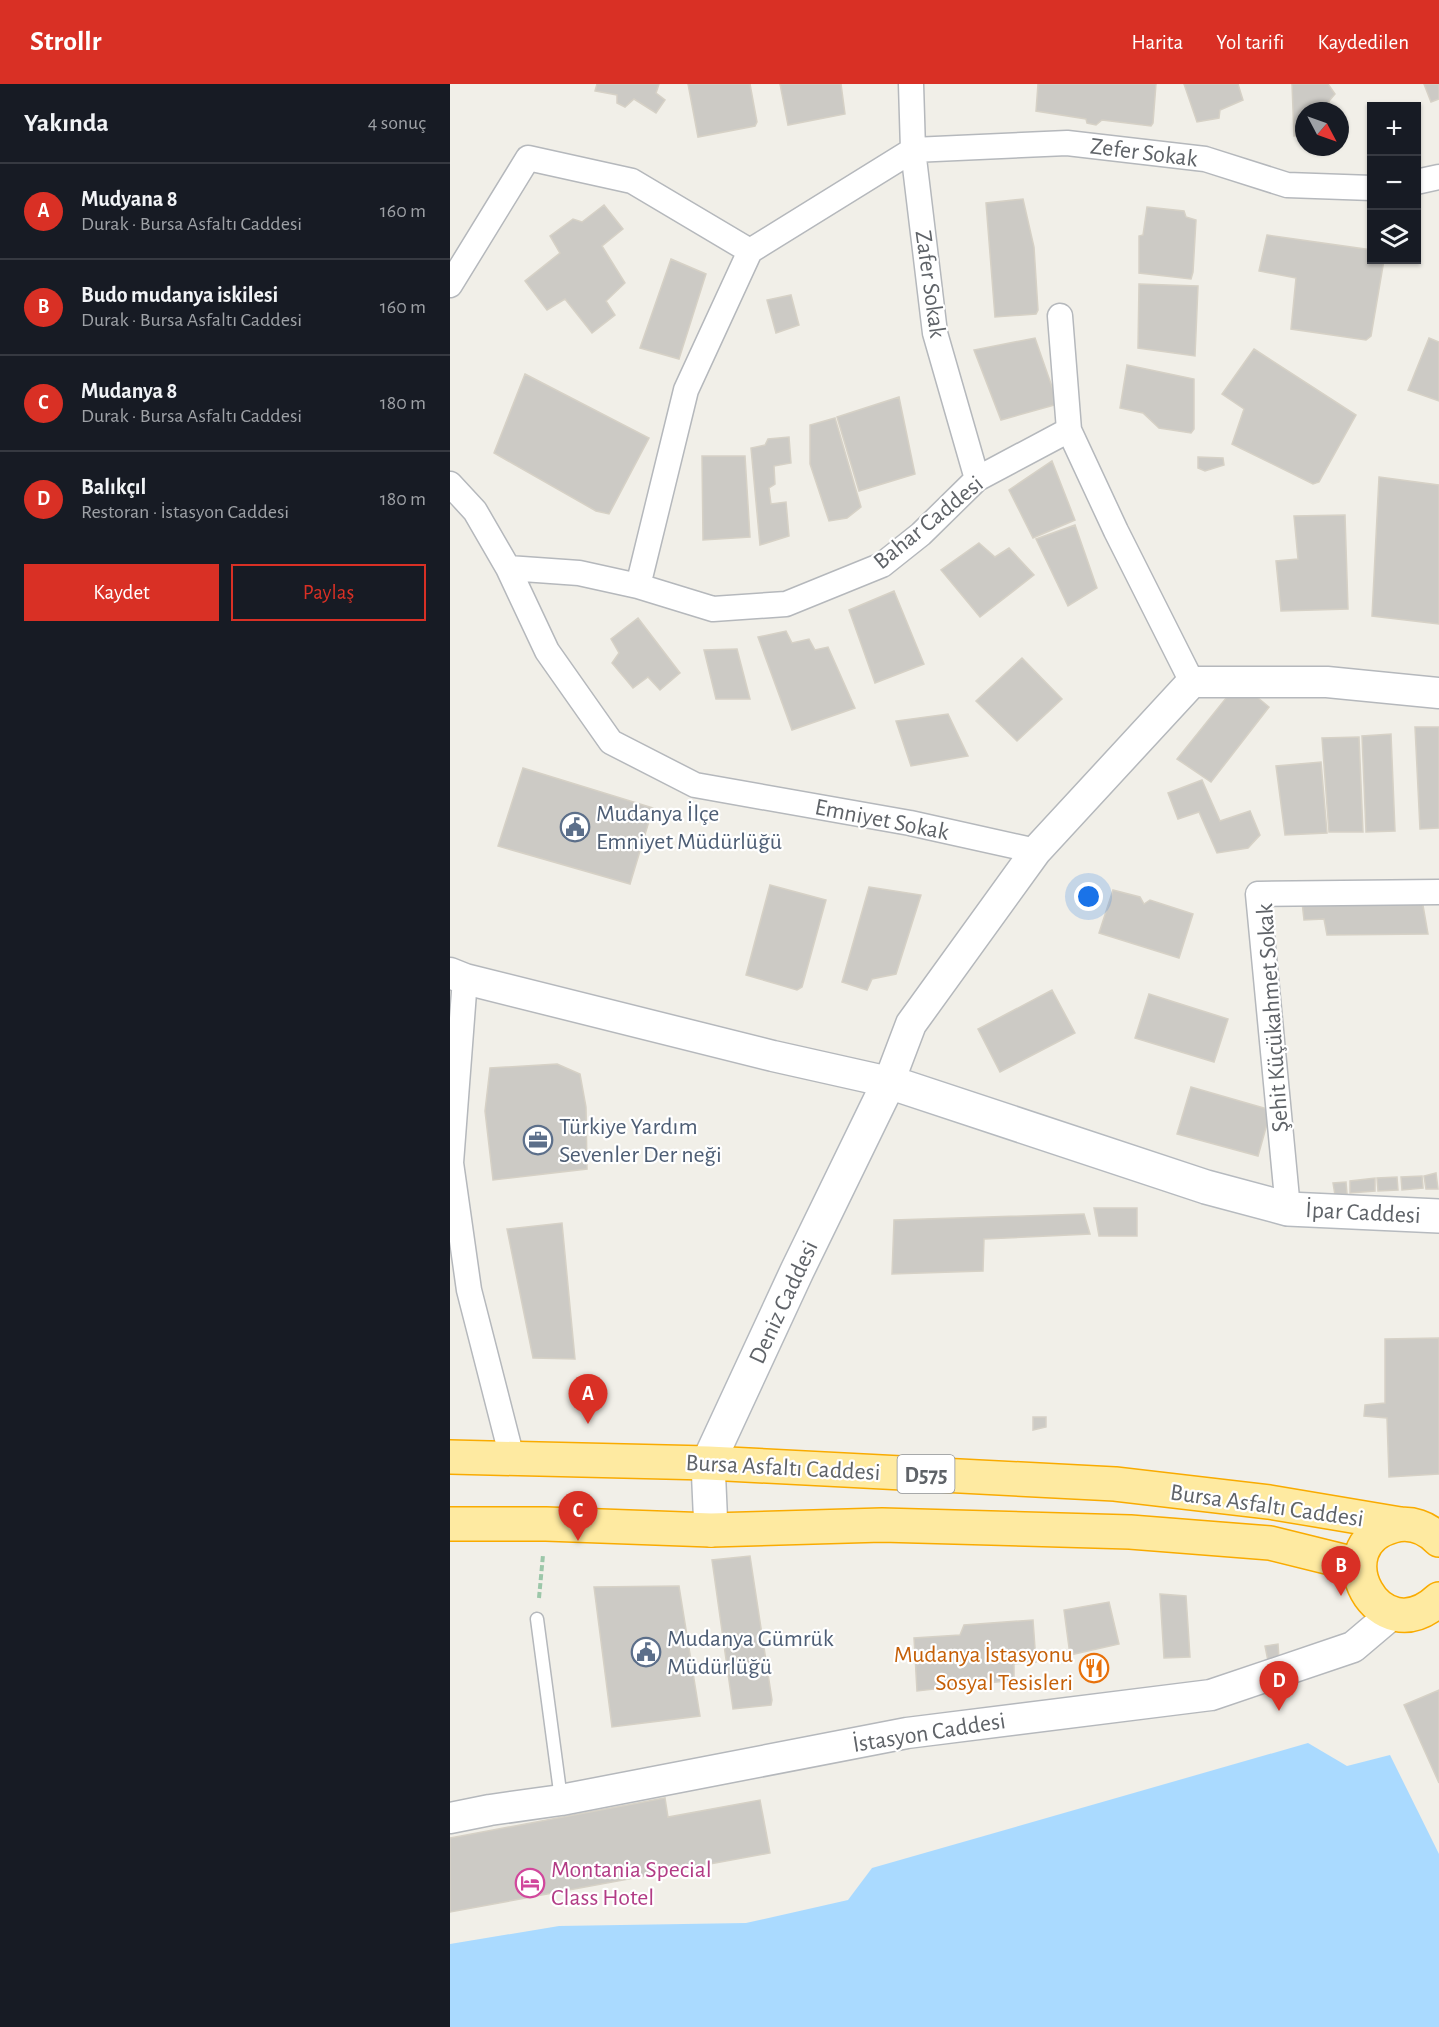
<!DOCTYPE html>
<html lang="tr">
<head>
<meta charset="utf-8">
<style>
	:root { --surface:#171b24; --page:#20242c; --text:#f1f3f6; --muted:#9ea1a6; --line:#363941; --accent:#d93025 }
	body { margin:0; font-family:"Alegreya Sans",sans-serif; background:var(--page); color:var(--text) }
	.controls { position:absolute; right:18px; top:18px; display:grid; overflow:hidden; border-radius:0px; box-shadow:0 2px 4px #0004 }
	.controls button { width:54px; height:54px; display:grid; place-items:center; padding:0; border:0; border-bottom:2px solid var(--line); background:var(--surface); color:var(--text); font:30px sans-serif }
	.compass { position:absolute; left:845px; top:18px; width:54px; height:54px; border-radius:50%; background:var(--surface); box-shadow:0 2px 4px #0004; rotate:131deg }
	.you { position:absolute; left:639px; top:813px; width:21px; height:21px; margin:-15px; border:4px solid #fff; border-radius:50%; background:#1a73e8; box-shadow:0 0 0 9px #1a73e833 }
	.badge { display:grid; place-items:center; width:39px; height:39px; border-radius:50%; background:var(--accent); color:#fff; font-size:20px; font-weight:700 }
	.pin { position:absolute; translate:-50% -50px; filter:drop-shadow(0 2px 3px #0008) }
	.pin::after { content:''; position:absolute; top:32px; width:21px; height:18px; background:inherit; clip-path:polygon(0 0,100% 0,50% 100%) }
	.list { margin:0; padding:0; list-style:none }
	h2 { display:flex; justify-content:space-between; align-items:center; height:78px; margin:0; padding:0 24px; font-size:26px }
	h2 small { font-size:20px; font-weight:400; color:var(--muted) }
	.list li { display:grid; grid-template-columns:39px 1fr auto; gap:18px; align-items:center; box-sizing:border-box; height:96px; padding:0 24px; border-top:2px solid var(--line) }
	.list b { display:block; font-size:22px; white-space:nowrap }
	.list p { margin:0; font-size:20px; white-space:nowrap; color:var(--muted) }
	.list em { font-size:20px; font-style:normal; color:var(--muted) }
	.actions { display:flex; gap:12px; padding:18px 24px }
	.actions a { flex:1; padding:14px 0; border:2px solid var(--accent); border-radius:0px; text-align:center; font-size:21px; color:var(--accent) }
	.actions .main { background:var(--accent); color:#fff }
	.icon { flex:none; width:33px; height:33px; fill:none; stroke:currentColor; stroke-width:2; stroke-linecap:round; stroke-linejoin:round }
	.map { position:relative; flex:none; width:989px; height:1943px; overflow:hidden }
	header { display:flex; align-items:center; gap:36px; box-sizing:border-box; height:84px; padding:0 30px; background:var(--accent); color:#fff }
	header strong { font-size:28px }
	nav { display:flex; gap:33px; margin-inline-start:auto; font-size:21px }
	main { display:flex }
	aside { flex:1; background:var(--surface) }
	.map>svg:first-child { display:block }
</style>
</head>
<body>
<header>
<strong>Strollr</strong>
<nav><a>Harita</a><a>Yol tarifi</a><a>Kaydedilen</a></nav>
</header>
<main>
<aside>
<h2>Yakında<small>4 sonuç</small></h2>
<ul class="list">
<li><span class="badge">A</span><div><b>Mudyana 8</b><p>Durak · Bursa Asfaltı Caddesi</p></div><em>160 m</em></li>
<li><span class="badge">B</span><div><b>Budo mudanya iskilesi</b><p>Durak · Bursa Asfaltı Caddesi</p></div><em>160 m</em></li>
<li><span class="badge">C</span><div><b>Mudanya 8</b><p>Durak · Bursa Asfaltı Caddesi</p></div><em>180 m</em></li>
<li><span class="badge">D</span><div><b>Balıkçıl</b><p>Restoran · İstasyon Caddesi</p></div><em>180 m</em></li>
</ul>
<div class="actions"><a class="main">Kaydet</a><a>Paylaş</a></div>
</aside>
<div class="map">
<svg width="989" height="1943" viewBox="0 0 989 1943">
	<rect width="100%" height="100%" fill="#f1efe8"/>
	<!-- water -->
	<path fill="#aadaff" d="M858 1659 897 1682 940 1671 989 1770V1943H0V1860L109 1842 296 1839 398 1816 422 1784Z"/>
	<!-- building -->
	<path fill="#cccac5" stroke="#d6d1c6" stroke-width="1.5" d="M147 0H209L206 9 215 16 206 29 184 15 175 23 167 19V11L145 7Z
		M238 0H300L307 38 305 42 248 53Z
		M330 0H391L395 30 338 41Z
		M588 0H706L703 39 701 42 652 36 646 41 637 39 636 35 586 27Z
		M734 0H788L793 16 770 26 769 34 747 38Z
		M842 0H878L885 10 879 17 880 27H854V51L844 52Z
		M974 0H989V15L981 18Z
		M573 115 584 163 588 226 586 230 545 233 536 119Z
		M154 121 173 145 152 162 175 199 156 217 165 231 142 249 115 215 97 226 75 197 110 169 100 152 123 135 132 138Z
		M697 123 734 127 736 133 746 136 743 188 741 195 689 189V152L693 151Z
		M817 151 922 166V176H934L921 252 916 256 841 245 846 194 809 187Z
		M221 175 256 190 229 275 190 264Z
		M689 200 748 202 745 272 688 264Z
		M341 211 349 241 326 249 317 216Z
		M585 254 608 320 551 336 524 266Z
		M979 254 989 258V317L958 306Z
		M804 265 906 331 869 398 863 400 782 360 794 325 772 310Z
		M677 281 744 295V345L741 349 709 344 693 329 670 324Z
		M75 290 199 354 159 430 146 427 44 369Z
		M449 313 465 390 409 407 387 333Z
		M385 334 411 423 397 434 379 437 360 380V341Z
		M339 353 341 379 324 382 325 400 319 404 321 420 336 418 339 452 310 461 301 364 315 361 318 355Z
		M252 372H295L300 453 253 456Z
		M748 373 773 374 774 381 755 387 748 384Z
		M602 377 625 436 583 454 559 406Z
		M929 393 989 401V540L922 532Z
		M895 431 898 525 831 527 826 477 848 475 844 432Z
		M625 441 647 504 618 522 586 455Z
		M529 459 545 473 559 464 584 491 530 533 491 486Z
		M444 507 474 580 425 599 399 526Z
		M188 534 230 589 210 606 198 593 183 604 162 579 169 569 161 555Z
		M336 547 342 559 359 555 365 566 378 563 405 624 342 646 308 553Z
		M287 565 300 615H266L254 566Z
		M572 574 612 615 567 657 526 617Z
		M789 598 819 623 761 698 727 675Z
		M498 630 518 672 461 682 446 637Z
		M965 643H989V744L970 745Z
		M941 650 945 747 916 748 912 652Z
		M909 653 913 748H879L872 654Z
		M871 678 877 749 835 751 826 682Z
		M73 684 203 724 180 800 48 762Z
		M752 696 770 737 800 727 810 751 798 764 767 769 749 728 728 735 718 709Z
		M320 801 376 816 352 903 347 906 296 891Z
		M419 803 471 811 446 890 422 895 417 906 392 898Z
		M663 806 690 813 694 820 700 816 743 830 729 874 649 849Z
		M971 810 978 850 877 851 874 835 854 836 852 818Z
		M602 906 625 949 550 988 528 945Z
		M699 910 778 935 764 978 685 954Z
		M107 980 130 990 136 1023 137 1085 43 1096 35 1027 40 984Z
		M741 1003 821 1026 808 1072 727 1050Z
		M986 1089 988 1105H976L974 1092Z
		M972 1092 973 1104 952 1106 951 1093Z
		M947 1093 948 1106 928 1107 927 1094Z
		M925 1094V1107L900 1109V1097Z
		M896 1098 897 1110 885 1111 883 1099Z
		M644 1124H687V1152H649Z
		M634 1130 640 1150 534 1155 533 1187 442 1190 444 1136Z
		M112 1139 125 1275 83 1274 57 1145Z
		M989 1254V1390L939 1393 937 1334 914 1332 915 1321 935 1319V1255Z
		M583 1333H596V1343L583 1346Z
		M300 1472 322 1616 321 1621 283 1625 262 1476Z
		M229 1502 250 1632 162 1643 144 1503Z
		M710 1510 736 1512 740 1573 714 1574Z
		M659 1518 669 1560 620 1571 614 1526Z
		M583 1536 586 1578 564 1580V1596L467 1607 464 1554 510 1551 514 1541Z
		M828 1560 829 1575 818 1577 815 1562Z
		M989 1606V1699L954 1621Z
		M215 1714 218 1733 310 1716 320 1769 0 1828V1754Z"/>
	<g fill="none" stroke-linecap="round" stroke-linejoin="round">
		<!-- service casing -->
		<g stroke="#b5b8bc" stroke-width="15">
			<path id="service" d="M87 1535 111 1715"/>
		</g>
		<!-- minor casing -->
		<g stroke="#b5b8bc" stroke-width="27">
			<path id="minor" d="M461 0 463 66 485 249 527 395
				M966 98 989 93
				M0 201 78 74 182 97 300 167
				M610 232 619 346
				M0 400 25 427 58 484 97 567 161 658 245 701 460 739 586 767
				M58 484 129 489 188 502 263 525 336 520 432 481 471 450 527 395 619 346 666 447 742 598
				M188 502 236 306 300 167 463 66 617 59 755 75 837 101 922 104
				M15 895 1 1079 19 1206 62 1374
				M838 1125 808 810 989 808"/>
		</g>
		<!-- tertiary casing -->
		<g stroke="#b5b8bc" stroke-width="33">
			<path id="tertiary" d="M0 889 15 895 323 972 439 998 461 940 586 767 742 598H877L989 609
				M0 1734 40 1726 111 1716 457 1649 761 1611 903 1563 942 1530"/>
		</g>
		<!-- secondary casing -->
		<g stroke="#b6babf" stroke-width="36">
			<path id="secondary" d="M261 1446 258 1379 347 1187 439 998 756 1103 838 1125 989 1132"/>
		</g>
		<!-- trunk casing -->
		<g stroke="#f9ab00" stroke-width="36">
			<path id="trunk" d="M0 1373 258 1379 665 1400 819 1418 950 1440
				M0 1440H96L261 1446 432 1441 680 1448 820 1459 909 1481
				M989 1456C977 1444 961 1437 943 1442 872 1461 928 1572 989 1515"/>
		</g>
		<!-- path -->
		<path stroke="#9cc7a9" stroke-width="4" stroke-dasharray="6 3" stroke-linecap="butt" d="M89 1514 93 1471"/>
		<!-- service -->
		<use href="#service" stroke="#fff" stroke-width="12"/>
		<!-- minor -->
		<use href="#minor" stroke="#fff" stroke-width="24"/>
		<!-- tertiary -->
		<use href="#tertiary" stroke="#fff" stroke-width="30"/>
		<!-- secondary -->
		<use href="#secondary" stroke="#fff" stroke-width="33"/>
		<!-- trunk -->
		<use href="#trunk" stroke="#feeaa1" stroke-width="33"/>
	</g>
	<!-- icons -->
	<defs>
		<g id="civic-ring" transform="scale(1.5)"><circle r="9.5" fill="#fff" stroke="#5c6f8a" stroke-width="1.5"/><path d="M-.6-6.5H3V-4.5H.6V-3L4-1V1h2V6H-6V1h2V-1L-.6-3ZM-1.2 2.5V6h2.4V2.5Z" fill="#5c6f8a"/></g>
		<g id="office-ring" transform="scale(1.5)"><circle r="9.5" fill="#fff" stroke="#5c6f8a" stroke-width="1.5"/><path d="M-6-3h4V-5.5h4V-3h4V5H-6ZM-1-4.5V-3h2v-1.5ZM-6 0V1H6V0Z" fill="#5c6f8a"/></g>
		<g id="restaurant-ring" transform="scale(1.5)"><circle r="9.5" fill="#fff" stroke="#e8710a" stroke-width="1.5"/><path d="M-5-6h1v4h1v-4h1v4h1v-4h1v5L-1.5 .5V6h-2V.5L-5-1ZM5-6V6H3V1.5H1.5Q1.5-4 5-6Z" fill="#e8710a"/></g>
		<g id="hotel-ring" transform="scale(1.5)"><circle r="9.5" fill="#fff" stroke="#d1479c" stroke-width="1.5"/><path d="M-6-4.5h1.5V1H6V5H4.5V3h-9V5H-6ZM-4 0a1.8 1.8 0 1 1 3.6 0ZM.5 0V-2.5h3Q6-2.5 6 0Z" fill="#d1479c"/></g>
	</defs>
	<g fill-rule="evenodd">
		<use href="#civic-ring" x="125" y="743"/>
		<use href="#office-ring" x="88" y="1056"/>
		<use href="#civic-ring" x="196" y="1568"/>
		<use href="#restaurant-ring" x="644" y="1584"/>
		<use href="#hotel-ring" x="80" y="1799"/>
	</g>
	<g text-anchor="middle" stroke-width="4.5" stroke-linejoin="round" paint-order="stroke">
		<!-- shield labels -->
		<rect fill="#fff" stroke="#8f9295" stroke-width="1.5" x="447.5" y="1371" width="57" height="38" rx="4.5"/>
		<g font-size="22" font-weight="bold" fill="#5f6368">
			<text x="476" y="1398">D575</text>
		</g>
		<!-- street labels -->
		<g font-size="24" fill="#5f6368" stroke="#fff">
			<text transform="translate(694 68) rotate(7)" y="8">Zefer Sokak</text>
			<text transform="translate(481 200) rotate(82)" y="8">Zafer Sokak</text>
			<text transform="translate(478 438) rotate(-39)" y="8">Bahar Caddesi</text>
			<text transform="translate(432 735) rotate(11)" y="8">Emniyet Sokak</text>
			<text transform="translate(822 934) rotate(-94)" y="8">Şehit Küçükahmet Sokak</text>
			<text transform="translate(913 1128) rotate(3)" y="8">İpar Caddesi</text>
			<text transform="translate(333 1218) rotate(-65)" y="8">Deniz Caddesi</text>
			<text transform="translate(333 1383) rotate(3)" y="8">Bursa Asfaltı Caddesi</text>
			<text transform="translate(817 1421) rotate(8)" y="8">Bursa Asfaltı Caddesi</text>
			<text transform="translate(479 1648) rotate(-9)" y="8">İstasyon Caddesi</text>
		</g>
		<!-- service labels -->
		<g font-size="24" fill="#4e5e75" stroke="#fff" text-anchor="start">
			<text x="146" y="737">Mudanya İlçe<tspan x="146" dy="28">Emniyet Müdürlüğü</tspan></text>
			<text x="109" y="1050">Türkiye Yardım<tspan x="109" dy="28">Sevenler Der neği</tspan></text>
			<text x="217" y="1562">Mudanya Gümrük<tspan x="217" dy="28">Müdürlüğü</tspan></text>
		</g>
		<!-- food labels -->
		<g font-size="24" fill="#c56008" stroke="#fff" text-anchor="end">
			<text x="623" y="1578">Mudanya İstasyonu<tspan x="623" dy="28">Sosyal Tesisleri</tspan></text>
		</g>
		<!-- hotel labels -->
		<g font-size="24" fill="#b23c85" stroke="#fff" text-anchor="start">
			<text x="101" y="1793">Montania Special<tspan x="101" dy="28">Class Hotel</tspan></text>
		</g>
	</g>
</svg>
<div class="controls">
<button>+</button>
<button>−</button>
<button><svg class="icon" aria-label="layers" viewBox="0 0 24 24"><path d="M12 4l9 5-9 5-9-5zM3 14l9 5 9-5"/></svg></button>
</div>
<svg class="compass" viewBox="-18 -18 36 36"><path d="M0-13l5 13h-10z" fill="#e53935"/><path d="M0 13l5-13h-10z" fill="#9ea1a6"/></svg>
<div class="you"></div>
<div class="pin badge" style="left:138px;top:1340px">A</div>
<div class="pin badge" style="left:891px;top:1512px">B</div>
<div class="pin badge" style="left:128px;top:1457px">C</div>
<div class="pin badge" style="left:829px;top:1627px">D</div>
</div>
</main>
</body>
</html>
